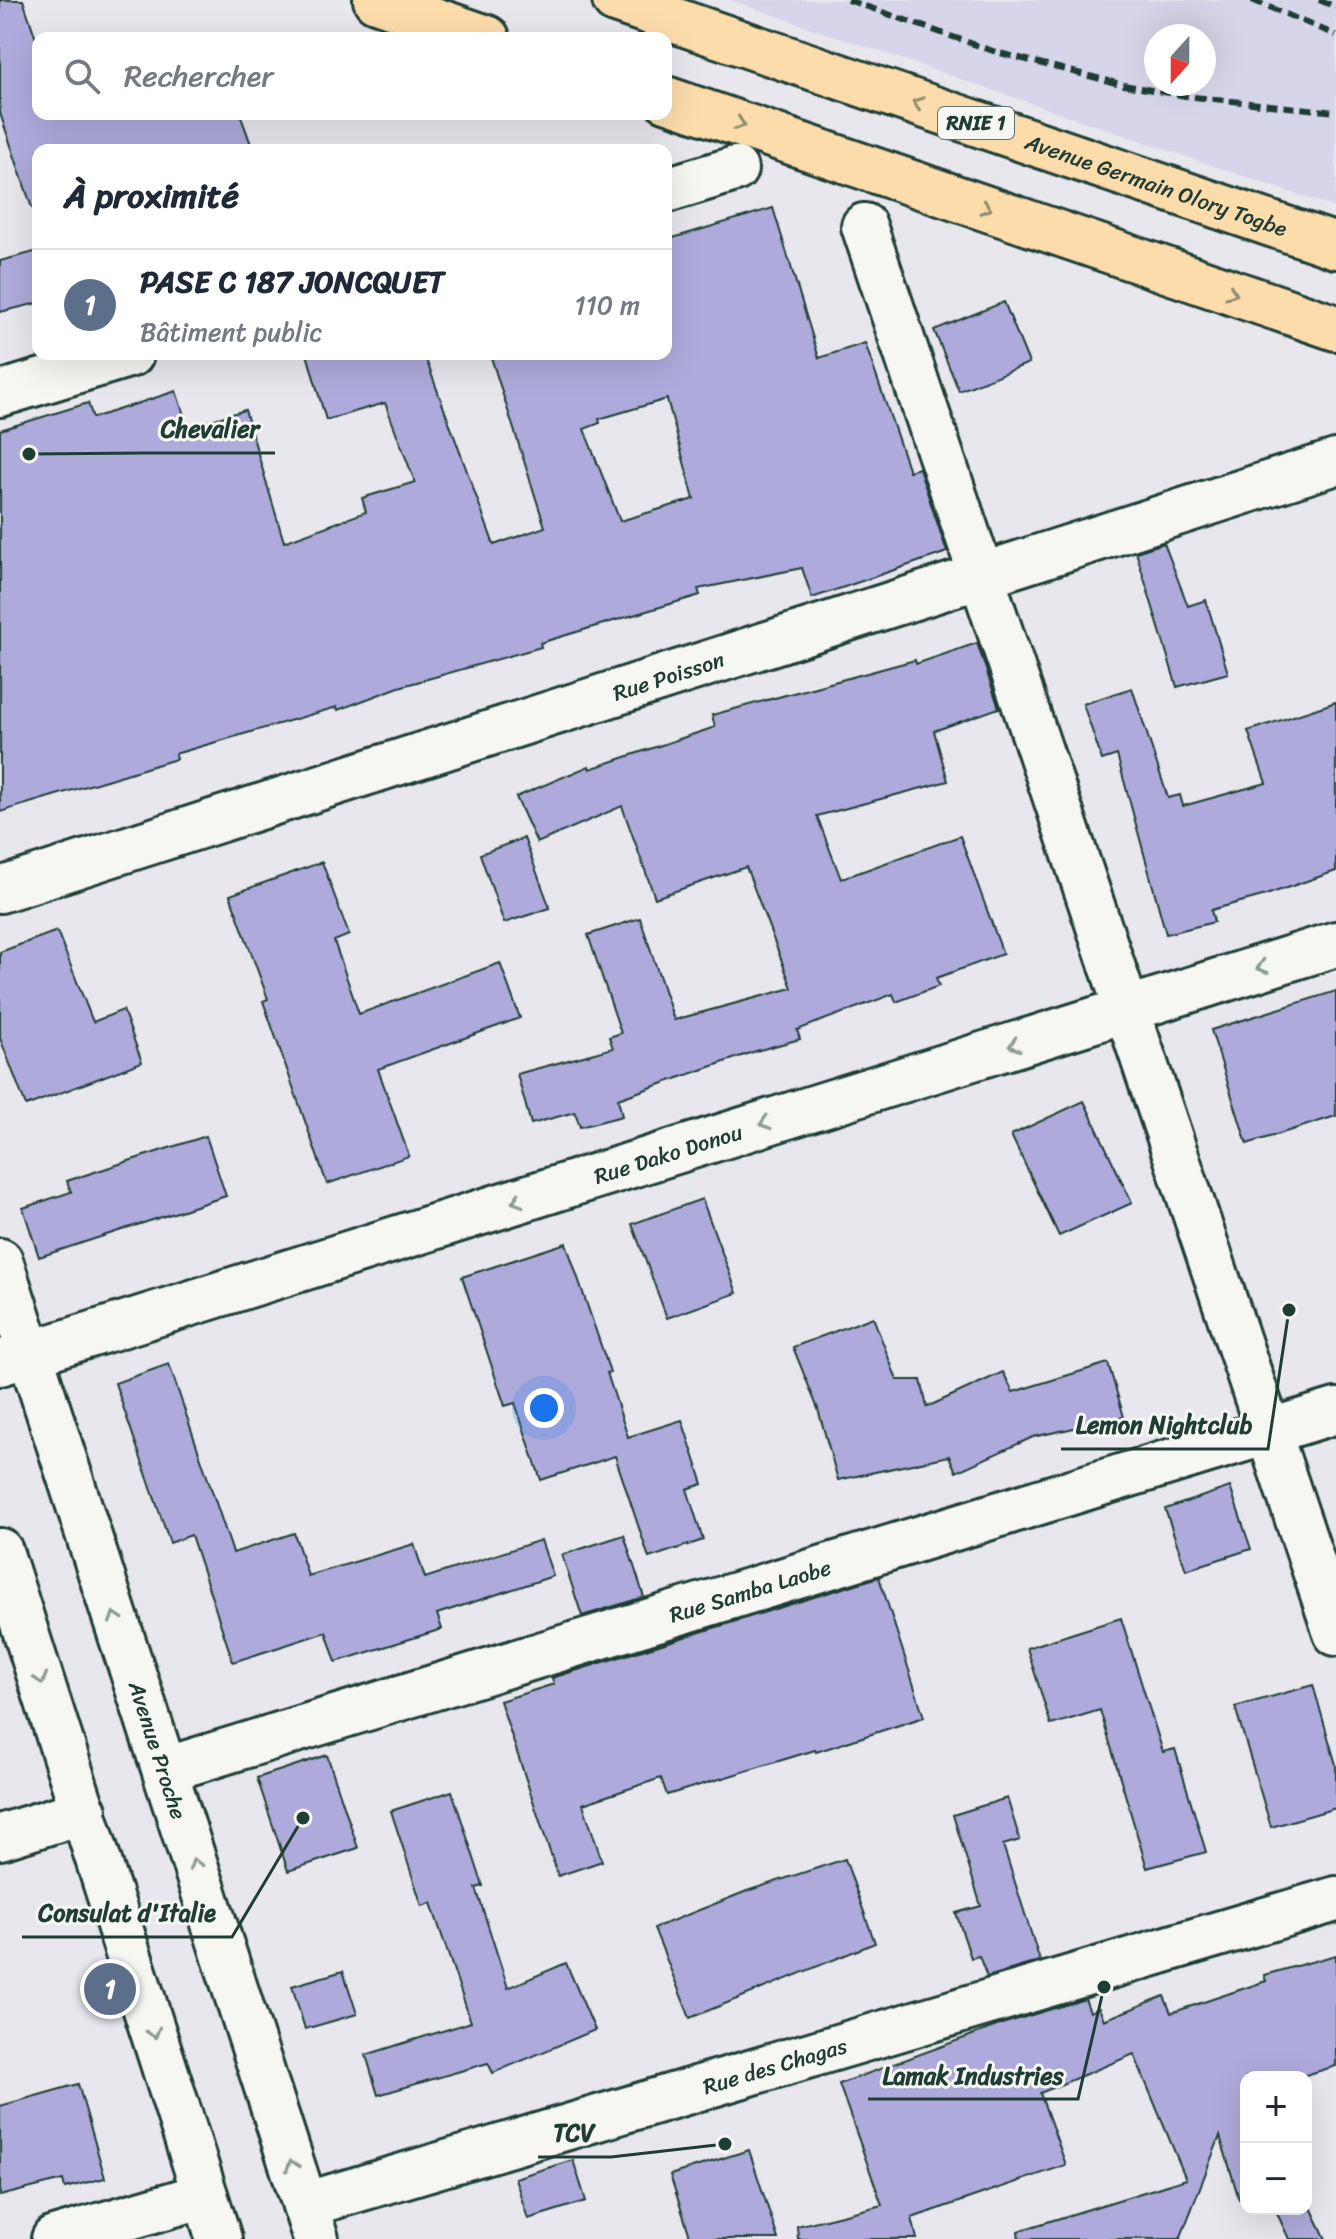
<!DOCTYPE html>
<html lang="fr">
<head>
<meta charset="utf-8">
<style>
	:root { --surface:#fff; --page:#f2f2f3; --text:#1f2937; --muted:#747a83; --line:#e0e1e3; --accent:#0b8043 }
	body { margin:0; font-family:Sriracha,sans-serif; background:var(--page); color:var(--text) }
	.controls { position:absolute; right:24px; bottom:24px; display:grid; overflow:hidden; border-radius:16px; box-shadow:0 8px 32px #0002 }
	.controls button { width:72px; height:72px; display:grid; place-items:center; padding:0; border:0; border-bottom:2px solid var(--line); background:var(--surface); color:var(--text); font:40px sans-serif }
	.compass { position:absolute; left:1144px; top:24px; width:72px; height:72px; border-radius:50%; background:var(--surface); box-shadow:0 8px 32px #0002; rotate:201deg }
	.you { position:absolute; left:544px; top:1408px; width:28px; height:28px; margin:-20px; border:6px solid #fff; border-radius:50%; background:#1a73e8; box-shadow:0 0 0 12px #1a73e833 }
	.badge { display:grid; place-items:center; width:52px; height:52px; border-radius:50%; background:var(--accent); color:#fff; font-size:26px; font-weight:700 }
	.pin { position:absolute; translate:-50% -50%; border:4px solid #fff; box-shadow:0 2px 8px #0006 }
	.list { margin:0; padding:0; list-style:none }
	h2 { display:flex; justify-content:space-between; align-items:center; height:104px; margin:0; padding:0 32px; font-size:34px }
	h2 small { font-size:26px; font-weight:400; color:var(--muted) }
	.list li { display:grid; grid-template-columns:52px 1fr auto; gap:24px; align-items:center; box-sizing:border-box; height:112px; padding:0 32px; border-top:2px solid var(--line) }
	.list b { display:block; font-size:30px; white-space:nowrap }
	.list p { margin:0; font-size:26px; white-space:nowrap; color:var(--muted) }
	.list em { font-size:26px; font-style:normal; color:var(--muted) }
	.icon { flex:none; width:44px; height:44px; fill:none; stroke:currentColor; stroke-width:2; stroke-linecap:round; stroke-linejoin:round }
	.map { position:relative; flex:none; width:1336px; height:2239px; overflow:hidden }
	.search { position:absolute; background:var(--surface); box-shadow:0 8px 32px #0002; left:32px; top:32px; width:640px; height:88px; display:flex; align-items:center; gap:20px; box-sizing:border-box; padding:0 28px; border-radius:16px; color:var(--muted); font-size:30px }
	.panel { position:absolute; background:var(--surface); box-shadow:0 8px 32px #0002; left:32px; top:144px; width:640px; height:216px; border-radius:16px }
	.map>svg:first-child { display:block }
</style>
</head>
<body>
<div class="map">
<svg width="1336" height="2239" viewBox="0 0 1336 2239">
	<rect width="100%" height="100%" fill="#e8e7ee"/>
	<filter id="ink" filterUnits="userSpaceOnUse"><feTurbulence type="fractalNoise" baseFrequency=".0125" numOctaves="2"/><feDisplacementMap in="SourceGraphic" scale="16" xChannelSelector="R" yChannelSelector="G"/><feConvolveMatrix kernelMatrix="1 2 1 2 8 2 1 2 1" color-interpolation-filters="sRGB"/></filter>
	<g filter="url(#ink)">
		<!-- built -->
		<path fill="#d7d5e9" fill-rule="evenodd" d="M730 0H1336V208ZM1156 36H1204V84H1156Z"/>
		<!-- building -->
		<path fill="#aeabdc" stroke="#1f3d34" stroke-width="2" fill-rule="evenodd" d="M0 0H23L38 45V114H240L253 150H38V207L32 208 0 113Z
			M773 208 819 358 865 343 909 471 919 468 947 552 812 598 802 568 698 589 700 595 540 643 541 647 399 687 338 710 337 707 175 754 176 759 0 812V430L88 403 93 418 176 391 188 427 245 410 284 542 366 512 362 498 415 482 385 403 326 420 307 354H424L494 545 545 527 490 354H666V240ZM667 399 694 499 620 521 584 429 600 423 599 419Z
			M38 251V303L0 312V261Z
			M1004 302 1029 363 959 391 934 330Z
			M1164 543 1188 606 1206 600 1228 673 1177 687 1136 552Z
			M977 643 999 708 934 731 948 781 817 816 841 879 960 836 1003 954 936 978 939 986 896 1002 893 994 797 1030 800 1039 756 1051 618 1099 622 1116 580 1127 575 1112 531 1124 517 1074 613 1048 609 1037 621 1033 588 935 640 918 674 1020 792 988 746 867 655 898 622 806 537 843 516 797 589 766 590 769 715 727 712 715 915 660 916 664Z
			M1132 688 1168 798 1180 795 1183 806 1266 783 1248 731 1336 702V871L1266 895 1211 910 1214 922 1166 934 1117 755 1102 760 1083 704Z
			M524 838 550 908 504 923 480 854Z
			M322 862 349 935 334 941 359 1014 500 963 520 1018 378 1069 409 1156 327 1184 263 1001 268 999 230 895Z
			M57 931 93 1022 123 1010 142 1062 26 1106 0 1038V952Z
			M1336 991V1116L1247 1144 1211 1030Z
			M1084 1101 1132 1203 1059 1236 1011 1135Z
			M206 1136 226 1196 39 1257 23 1208 71 1192 67 1181Z
			M702 1199 737 1293 667 1318 632 1224Z
			M566 1243 610 1372 607 1373 628 1437 682 1420 703 1484 687 1489 703 1540 649 1558 615 1456 541 1480 515 1403 505 1406 462 1277Z
			M873 1317 897 1380H921L927 1407 1003 1372 1013 1392 1108 1363 1124 1417 1033 1437 956 1472 949 1456 838 1480 818 1409 793 1347Z
			M169 1364 233 1553 294 1533 308 1576 414 1544 425 1578 541 1540 553 1576 437 1614 442 1629 336 1662 326 1632 233 1662 191 1535 170 1543 115 1383Z
			M1230 1487 1251 1549 1186 1570 1165 1509Z
			M624 1535 644 1597 582 1616 562 1555Z
			M879 1577 924 1717 816 1752 815 1750 667 1795 661 1778 583 1804 602 1861 558 1876 500 1701 554 1684 552 1678Z
			M1121 1618 1163 1752 1175 1749 1206 1852 1147 1868 1100 1710 1051 1725 1027 1648Z
			M1313 1685 1336 1765V1808L1271 1827 1235 1707Z
			M327 1755 358 1848 288 1871 257 1778Z
			M452 1791 483 1886 476 1888 508 1988 566 1963 595 2030 493 2073 488 2063 378 2095 366 2055 471 2022 431 1903 422 1906 391 1811Z
			M1007 1798 1020 1840 1003 1845 1040 1961 987 1977 979 1956 971 1958 956 1913 981 1906 953 1815Z
			M845 1859 875 1943 690 2018 654 1928 747 1891Z
			M1336 1955V2066L1299 2077H1246V2197L1239 2199 1220 2136 1180 2239H1019L1018 2231 1186 2179 1134 2054 1040 2093 1066 2165 912 2218 917 2239H798L797 2226 882 2205 839 2084 1005 2023 1085 1999 1090 2012 1099 2008 1104 2020 1164 1996 1171 2013 1266 1981 1264 1975Z
			M343 1971 357 2014 305 2029 292 1986Z
			M78 2084 105 2178 65 2188 63 2180 0 2196V2106Z
			M749 2150 778 2239H691L670 2175Z
			M573 2160 586 2201 528 2219 515 2178Z
			M1306 2197 1326 2239H1289L1275 2209H1306Z"/>
		<g fill="none" stroke-linecap="round" stroke-linejoin="round">
			<!-- street casing -->
			<g stroke="#1f3d34" stroke-width="50">
				<g id="street">
					<path d="M666 190 735 169"/>
					<path d="M864 226 1336 1633"/>
					<path d="M0 394 131 354"/>
					<path id="s1" d="M0 890 1336 462"/>
					<path id="s2" d="M165 1770 1336 1411"/>
					<path d="M0 1837 84 1811"/>
					<path id="s3" d="M305 2205 1336 1899"/>
					<path d="M54 2239 205 2195"/>
				</g>
			</g>
			<!-- secondary casing -->
			<g stroke="#1f3d34" stroke-width="50">
				<g id="secondary">
					<path id="s4" d="M0 1261 316 2239"/>
					<path id="s5" d="M0 1363 1336 944"/>
					<path d="M0 1551 219 2239"/>
				</g>
			</g>
			<!-- highway casing -->
			<g stroke="#1f3d34" stroke-width="50">
				<g id="highway">
					<path d="M376 0 487 38"/>
					<path id="s6" d="M615 0 1336 246"/>
					<path d="M666 99 1336 328"/>
				</g>
			</g>
			<!-- street -->
			<use href="#street" stroke="#f6f6f2" stroke-width="44"/>
			<!-- secondary -->
			<use href="#secondary" stroke="#f6f6f2" stroke-width="44"/>
			<!-- highway -->
			<use href="#highway" stroke="#fddcac" stroke-width="44"/>
			<!-- rail -->
			<path stroke="#1f3d34" stroke-width="6" stroke-dasharray="12 6" stroke-linecap="butt" d="M848 0 996 52 1124 85 1185 96 1336 112
				M1252 0 1336 35
				M1319 0 1336 7"/>
		</g>
		<!-- one-way arrows -->
		<defs><path id="oneway-chevron" d="M-2-3.5L2.5 0L-2 3.5" fill="none" stroke-width="1.6" stroke-linecap="round" stroke-linejoin="round" transform="scale(2)"/></defs>
		<g stroke="#8e8c70">
			<use href="#oneway-chevron" transform="translate(918 103) rotate(-161)"/>
			<use href="#oneway-chevron" transform="translate(740 124) rotate(19)"/>
			<use href="#oneway-chevron" transform="translate(986 208) rotate(19)"/>
			<use href="#oneway-chevron" transform="translate(1232 293) rotate(19)"/>
		</g>
		<g stroke="#8a9a93">
			<use href="#oneway-chevron" transform="translate(1262 967) rotate(163)"/>
			<use href="#oneway-chevron" transform="translate(1014 1045) rotate(163)"/>
			<use href="#oneway-chevron" transform="translate(765 1123) rotate(163)"/>
			<use href="#oneway-chevron" transform="translate(517 1201) rotate(163)"/>
			<use href="#oneway-chevron" transform="translate(115 1617) rotate(-108)"/>
			<use href="#oneway-chevron" transform="translate(41 1679) rotate(72)"/>
			<use href="#oneway-chevron" transform="translate(195 1864) rotate(-108)"/>
			<use href="#oneway-chevron" transform="translate(154 2033) rotate(73)"/>
			<use href="#oneway-chevron" transform="translate(292 2165) rotate(-108)"/>
		</g>
	</g>
	<g text-anchor="middle" stroke-width="6" stroke-linejoin="round" paint-order="stroke">
		<!-- shield labels -->
		<rect fill="#f6f6f2" stroke="#60746d" stroke-width="2" x="938" y="107" width="76" height="32" rx="6"/>
		<g font-size="20" font-weight="bold" fill="#1f3d34">
			<text x="976" y="130">RNIE 1</text>
		</g>
		<!-- street labels -->
		<g font-size="22" fill="#1f3d34" stroke="#f6f6f2">
			<text dy="8" stroke="none"><textPath href="#s6" startOffset="572">Avenue Germain Olory Togbe</textPath></text>
			<text dy="8" stroke="none"><textPath href="#s1" startOffset="702">Rue Poisson</textPath></text>
			<text dy="8" stroke="none"><textPath href="#s5" startOffset="700">Rue Dako Donou</textPath></text>
			<text dy="8" stroke="none"><textPath href="#s2" startOffset="612">Rue Samba Laobe</textPath></text>
			<text dy="8" stroke="none"><textPath href="#s4" startOffset="514">Avenue Proche</textPath></text>
			<text dy="8" stroke="none"><textPath href="#s3" startOffset="490">Rue des Chagas</textPath></text>
		</g>
	</g>
	<!-- callouts -->
	<path fill="none" stroke="#1f3d34" stroke-width="3" d="M29 454L145 453H275M1289 1310L1268 1449H1061M303 1818L232 1937H22M1104 1987L1078 2099H868M725 2144L611 2157H538"/>
	<g fill="#1f3d34" stroke="#f6f6f2" stroke-width="3">
		<circle cx="29" cy="454" r="8"/>
		<circle cx="1289" cy="1310" r="8"/>
		<circle cx="303" cy="1818" r="8"/>
		<circle cx="1104" cy="1987" r="8"/>
		<circle cx="725" cy="2144" r="8"/>
	</g>
	<g font-size="24" text-anchor="middle" font-weight="bold" fill="#1f3d34" stroke="#f6f6f2" stroke-width="6" stroke-linejoin="round" paint-order="stroke">
		<text x="210" y="437">Chevalier</text>
		<text x="1164" y="1433">Lemon Nightclub</text>
		<text x="127" y="1921">Consulat d'Italie</text>
		<text x="973" y="2084">Lamak Industries</text>
		<text x="574" y="2141">TCV</text>
	</g>
</svg>
<div class="controls">
<button>+</button>
<button>−</button>
</div>
<svg class="compass" viewBox="-18 -18 36 36"><path d="M0-13l5 13h-10z" fill="#e53935"/><path d="M0 13l5-13h-10z" fill="#747a83"/></svg>
<div class="you"></div>
<div class="pin badge" style="left:110px;top:1989px;background:#5c6f8a">1</div>
<div class="search"><svg class="icon" aria-label="search" viewBox="0 0 24 24"><circle cx="10" cy="10" r="6"/><path d="M15 15l6 6"/></svg>Rechercher</div>
<section class="panel">
<h2>À proximité<small></small></h2>
<ul class="list">
<li><span class="badge" style="background:#5c6f8a">1</span><div><b>PASE C 187 JONCQUET</b><p>Bâtiment public</p></div><em>110 m</em></li>
</ul>
</section>
</div>
</body>
</html>
